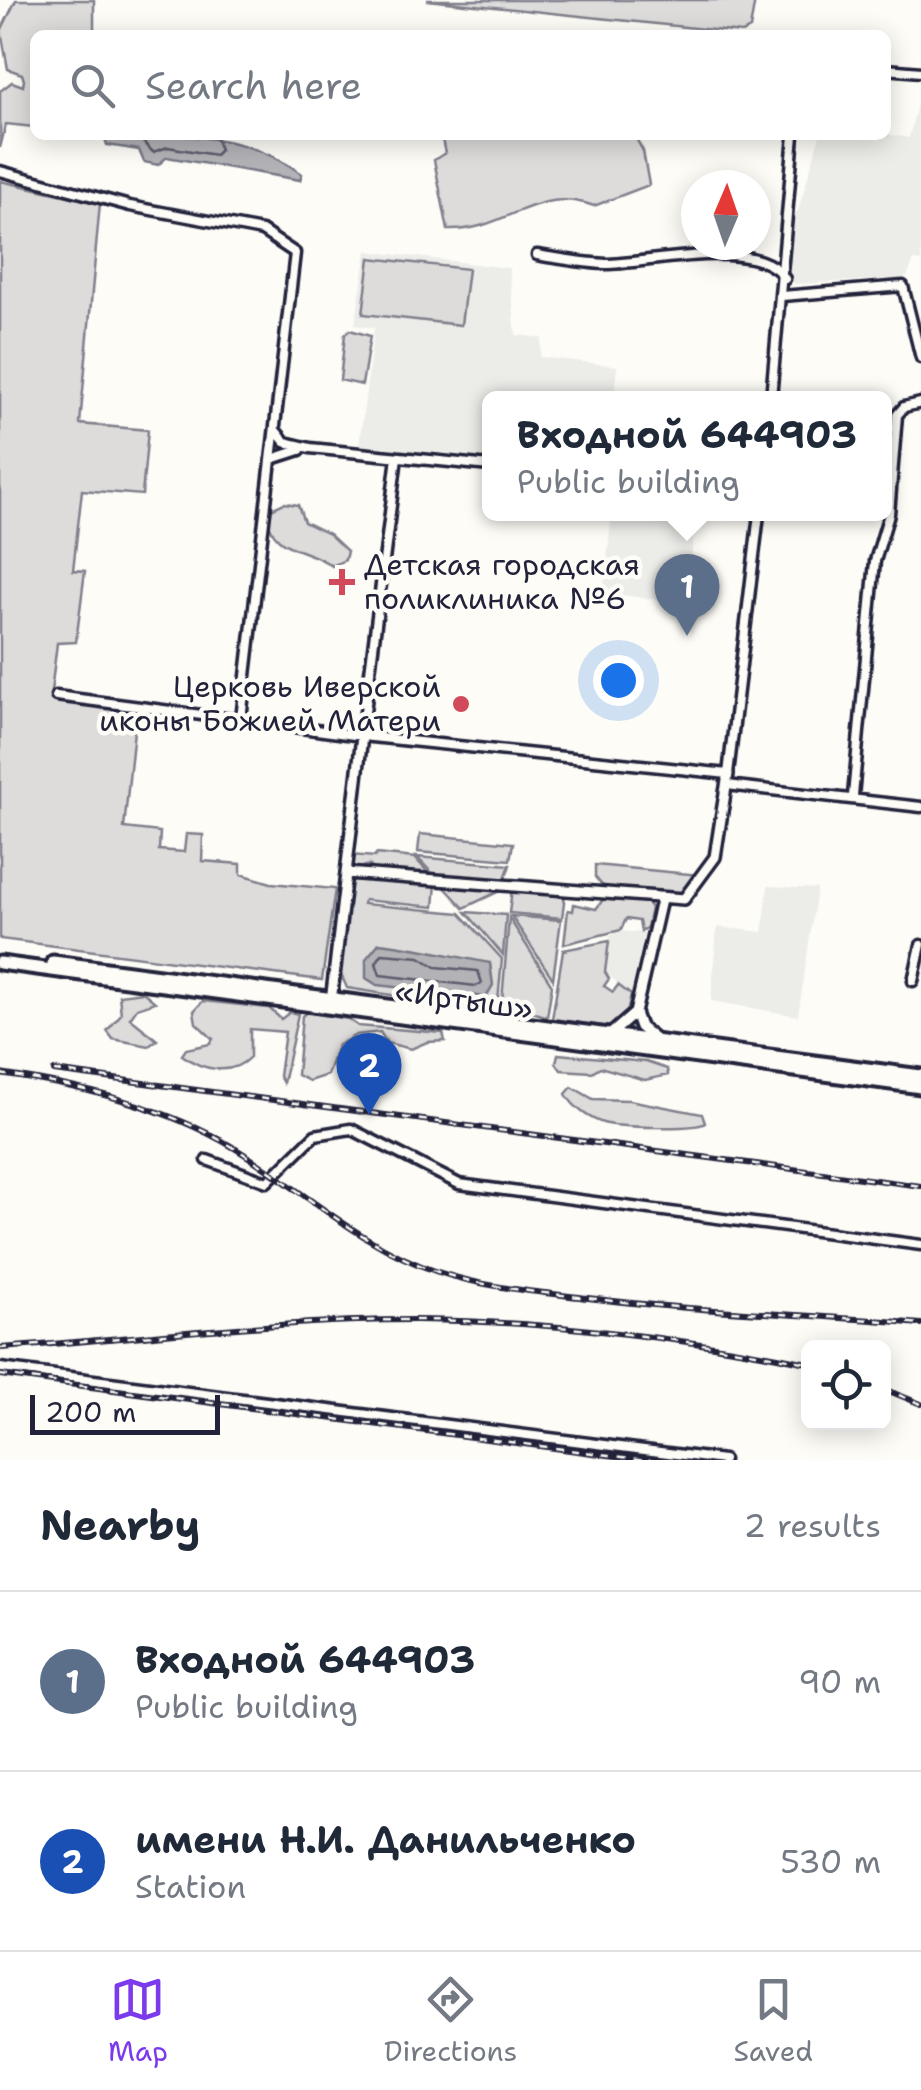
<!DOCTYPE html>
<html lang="en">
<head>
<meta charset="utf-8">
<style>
	:root { --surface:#fff; --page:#f6f6f7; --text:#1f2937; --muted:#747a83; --line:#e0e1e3; --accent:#7c3aed }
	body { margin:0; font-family:"Shantell Sans",sans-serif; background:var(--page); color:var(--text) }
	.controls { position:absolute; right:30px; bottom:30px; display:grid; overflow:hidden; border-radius:15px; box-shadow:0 5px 25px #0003 }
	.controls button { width:90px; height:90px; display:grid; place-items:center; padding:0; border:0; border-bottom:2px solid var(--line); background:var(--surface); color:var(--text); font:50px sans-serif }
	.compass { position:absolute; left:681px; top:170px; width:90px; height:90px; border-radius:50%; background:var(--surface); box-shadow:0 5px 25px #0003; rotate:2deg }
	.scale { position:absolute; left:30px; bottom:25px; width:190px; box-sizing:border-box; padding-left:10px; border:5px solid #22223b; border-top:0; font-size:28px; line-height:35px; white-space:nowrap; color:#22223b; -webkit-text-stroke:8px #fdfcf7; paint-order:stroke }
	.you { position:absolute; left:618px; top:680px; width:35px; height:35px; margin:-25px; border:8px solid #fff; border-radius:50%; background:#1a73e8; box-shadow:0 0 0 15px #1a73e833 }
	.badge { display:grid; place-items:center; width:65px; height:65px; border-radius:50%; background:var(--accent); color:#fff; font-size:32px; font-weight:700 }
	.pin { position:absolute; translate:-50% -82px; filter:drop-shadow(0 2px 5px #0008) }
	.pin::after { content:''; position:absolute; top:52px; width:35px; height:30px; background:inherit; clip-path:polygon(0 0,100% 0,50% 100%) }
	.popup { position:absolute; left:482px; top:391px; width:410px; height:130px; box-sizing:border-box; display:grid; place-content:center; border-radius:15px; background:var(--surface); filter:drop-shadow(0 2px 8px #0005); font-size:32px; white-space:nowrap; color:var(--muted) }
	.popup b { font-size:38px; color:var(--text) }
	.popup::after { content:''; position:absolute; left:50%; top:100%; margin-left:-20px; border:20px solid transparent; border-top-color:var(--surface) }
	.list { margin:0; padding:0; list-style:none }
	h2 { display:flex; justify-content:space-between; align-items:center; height:130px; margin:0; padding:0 40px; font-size:42px }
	h2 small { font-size:32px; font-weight:400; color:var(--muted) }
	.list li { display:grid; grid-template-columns:65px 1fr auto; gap:30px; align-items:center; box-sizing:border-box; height:180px; padding:0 40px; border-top:2px solid var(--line) }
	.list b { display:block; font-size:38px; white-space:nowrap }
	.list p { margin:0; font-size:32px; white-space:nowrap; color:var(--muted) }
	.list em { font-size:32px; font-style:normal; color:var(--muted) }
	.icon { flex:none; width:55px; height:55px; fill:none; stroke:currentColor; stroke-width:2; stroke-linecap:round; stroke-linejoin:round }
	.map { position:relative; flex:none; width:921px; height:1460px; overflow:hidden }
	.search { position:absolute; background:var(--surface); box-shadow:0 5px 25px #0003; left:30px; right:30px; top:30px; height:110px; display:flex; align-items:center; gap:25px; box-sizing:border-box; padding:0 35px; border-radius:15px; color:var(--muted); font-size:38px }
	.sheet { height:490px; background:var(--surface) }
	nav { display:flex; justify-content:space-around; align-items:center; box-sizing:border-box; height:140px; border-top:2px solid var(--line); background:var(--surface); font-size:28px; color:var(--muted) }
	nav a { display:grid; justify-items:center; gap:5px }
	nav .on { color:var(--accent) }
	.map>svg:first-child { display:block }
</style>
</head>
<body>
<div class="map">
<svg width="921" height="1460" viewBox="0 0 921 1460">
	<rect width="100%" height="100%" fill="#fdfcf7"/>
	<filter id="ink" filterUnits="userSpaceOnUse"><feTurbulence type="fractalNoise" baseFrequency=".01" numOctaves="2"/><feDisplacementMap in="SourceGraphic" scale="20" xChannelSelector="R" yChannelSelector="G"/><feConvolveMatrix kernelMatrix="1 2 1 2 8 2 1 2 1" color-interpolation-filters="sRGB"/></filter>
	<g filter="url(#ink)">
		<!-- built -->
		<path fill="#ecece9" d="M921 87V262L914 260 907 277 897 279 794 284 789 275 792 214 798 211 820 135 886 134 909 138Z
			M367 251 509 268 516 335 542 338 540 357 617 366 614 398H490L489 459 359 446 374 328 355 325Z
			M612 514H696L686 603 603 593Z
			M768 886 817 889 798 1016 711 1001 717 927 763 932Z
			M618 931 644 933 631 995 605 972 610 936Z"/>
		<!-- green -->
		<path fill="#dddcdb" stroke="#807f8b" stroke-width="2.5" d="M16 0H94V35H35V127L6 124 0 148V91L12 82 23 86 24 80 22 74 8 69 1 31Z
			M427 0H755L750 29 742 33Z
			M441 135H634L643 151 649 185 594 206C534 184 506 232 448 230L434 160 445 153Z
			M0 181 100 203 80 424 148 430 142 495 82 490 73 570 85 571 76 642 57 643 51 692 63 699 136 711 124 828 160 832 159 850 184 852 186 834 203 835 202 861 241 864V874L271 883 335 889 322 980 0 939Z
			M370 258 468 269 461 325 363 314Z
			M350 330 370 336 362 385 340 380 345 334Z
			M284 503 298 505 304 522 329 534 347 551 345 560 332 566C307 546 269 554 267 511Z
			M420 834 513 843 510 860 418 852Z
			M376 854 415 858 430 875 374 870 369 865 357 869 350 860 351 855 375 857Z
			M417 857 510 865 504 881 434 875Z
			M595 865 700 875 678 896 606 890 595 877Z
			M356 877 436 884 434 907 364 900 363 904 460 913 502 959 498 1001 514 1014 347 988 340 972 348 887Z
			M440 882 506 888 464 908Z
			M512 889 565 894 562 918 509 913Z
			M605 897 646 901 651 908 647 927 641 932 639 921 626 919 621 930 564 944 568 910 573 911 574 904 596 909Z
			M466 912 506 915 503 955Z
			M511 916 561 920 553 979Z
			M509 918 552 985 547 1017 527 1010 525 1014 502 1001Z
			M609 941 605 972 609 979 604 986 613 992 618 985 631 995 627 1014 610 1027 552 1019 563 950Z
			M143 992 155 1002 137 1008 130 1018 157 1040 149 1046 113 1039 107 1031 121 1014 119 995Z
			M203 1001 269 1008 281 1019 290 1012 298 1014 283 1083 279 1076 285 1032 250 1029V1057C231 1077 202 1070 182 1055L186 1049 210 1044 213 1039 196 1023 194 1011Z
			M307 1012 348 1019 358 1026 443 1033 445 1041 427 1042 411 1049 387 1043 380 1032 356 1035 338 1045 327 1075 309 1081 297 1075 302 1016Z
			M558 1054 646 1062 667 1069 668 1075 645 1080 600 1067 592 1072 561 1070 556 1063Z
			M572 1087 593 1099 629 1100 702 1114 705 1123C696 1130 616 1127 603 1123 588 1118 573 1107 566 1094Z"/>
		<!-- water -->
		<path fill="#b2b2b7" stroke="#787885" stroke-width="2.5" d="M104 135C176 135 242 130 302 174L300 180 167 157 158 165 144 162 139 150 107 145Z
			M379 943C418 947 451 956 490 963L493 985 486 997 377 985 366 978V959Z"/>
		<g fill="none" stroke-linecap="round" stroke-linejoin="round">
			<!-- shore -->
			<path stroke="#5c5c6d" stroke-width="2.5" d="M115 135 142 141 153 152 168 147 215 155 220 150 215 135
				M382 954 420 957 436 967 478 971 482 983 476 986 380 975 376 963Z"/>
			<!-- minor casing -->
			<g stroke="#22223b" stroke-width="15">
				<path id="minor" d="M886 69 921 72
					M0 171 130 206 262 231 295 253 241 719
					M537 255C560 259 583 263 606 264 648 264 759 235 785 279
					M782 296 903 286 921 358
					M771 398 794 135
					M276 431 285 442 310 448 490 466
					M272 459 300 450
					M56 696 362 736 728 774 759 514
					M362 736 397 457
					M727 785 921 807
					M853 796 875 561 889 514 897 415 904 407 921 403
					M913 981 921 945
					M207 1160 267 1182 315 1135 351 1129 459 1184 921 1245
					M0 1368 723 1460"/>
			</g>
			<!-- tertiary casing -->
			<g stroke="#22223b" stroke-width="16">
				<path id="tertiary" d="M346 873 684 899 715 857 728 774
					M331 1002 362 736
					M635 1013 640 1027 657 1041
					M612 1033 635 1013 661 900"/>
			</g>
			<!-- primary casing -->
			<g stroke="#22223b" stroke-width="19">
				<path id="primary" d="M53 962 921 1076
					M0 963 921 1087"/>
			</g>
			<!-- minor -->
			<use href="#minor" stroke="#fdfcf7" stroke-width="8"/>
			<!-- tertiary -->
			<use href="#tertiary" stroke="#fdfcf7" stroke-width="9"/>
			<!-- primary -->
			<use href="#primary" stroke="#fdfcf7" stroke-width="11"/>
			<!-- rail casing -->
			<g stroke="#22223b" stroke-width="6">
				<path id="rail" d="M54 1071 921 1186
					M0 1074C83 1086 173 1108 244 1154 308 1195 364 1247 438 1272 487 1288 537 1292 588 1298 699 1312 810 1314 921 1324
					M0 1348C138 1338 278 1320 417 1320 542 1321 686 1338 808 1363
					M0 1375 646 1460
					M884 1389 921 1404"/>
			</g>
			<!-- rail -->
			<use href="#rail" stroke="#fdfcf7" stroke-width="2.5" stroke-dasharray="8" stroke-linecap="butt"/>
		</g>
	</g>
	<!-- markers -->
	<g fill="#d1495b" stroke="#fdfcf7" stroke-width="4">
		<path d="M337 567h10v10h10v10h-10v10h-10v-10h-10v-10h10z"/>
		<circle cx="461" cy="704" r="10"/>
	</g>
	<g text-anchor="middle" stroke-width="9" stroke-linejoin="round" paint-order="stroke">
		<!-- poi labels -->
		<g font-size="30" fill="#22223b" stroke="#fdfcf7" text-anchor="start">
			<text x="364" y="575">Детская городская<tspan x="364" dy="34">поликлиника №6</tspan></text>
			<text x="441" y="697" text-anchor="end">Церковь Иверской<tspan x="441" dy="34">иконы Божией Матери</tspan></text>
		</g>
		<!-- street labels -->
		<g font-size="30" fill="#22223b" stroke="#fdfcf7">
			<text transform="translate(464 1000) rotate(8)" y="10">«Иртыш»</text>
		</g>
	</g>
</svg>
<div class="controls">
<button><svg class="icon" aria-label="locate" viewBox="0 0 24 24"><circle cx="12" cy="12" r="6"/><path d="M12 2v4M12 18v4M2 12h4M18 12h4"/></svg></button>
</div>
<svg class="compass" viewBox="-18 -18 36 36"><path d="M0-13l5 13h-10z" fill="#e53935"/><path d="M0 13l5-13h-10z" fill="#747a83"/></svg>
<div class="scale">200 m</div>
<div class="you"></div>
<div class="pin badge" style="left:687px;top:636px;background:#5c6f8a">1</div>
<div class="popup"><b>Входной 644903</b>Public building</div>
<div class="pin badge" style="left:369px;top:1115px;background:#1a4fb4">2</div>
<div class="search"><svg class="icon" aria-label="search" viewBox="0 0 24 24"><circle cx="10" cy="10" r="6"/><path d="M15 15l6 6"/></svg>Search here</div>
</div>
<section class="sheet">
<h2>Nearby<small>2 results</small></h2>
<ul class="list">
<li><span class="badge" style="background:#5c6f8a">1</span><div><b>Входной 644903</b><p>Public building</p></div><em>90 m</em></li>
<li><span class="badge" style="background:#1a4fb4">2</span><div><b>имени Н.И. Данильченко</b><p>Station</p></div><em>530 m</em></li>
</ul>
</section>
<nav>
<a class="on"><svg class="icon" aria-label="map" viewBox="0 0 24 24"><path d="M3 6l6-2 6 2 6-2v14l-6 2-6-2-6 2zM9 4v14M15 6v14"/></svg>Map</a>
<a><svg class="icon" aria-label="directions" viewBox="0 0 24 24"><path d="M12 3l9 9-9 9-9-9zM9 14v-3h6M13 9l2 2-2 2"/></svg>Directions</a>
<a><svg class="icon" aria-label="saved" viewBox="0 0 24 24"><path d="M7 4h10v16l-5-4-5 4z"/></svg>Saved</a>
</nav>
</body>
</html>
